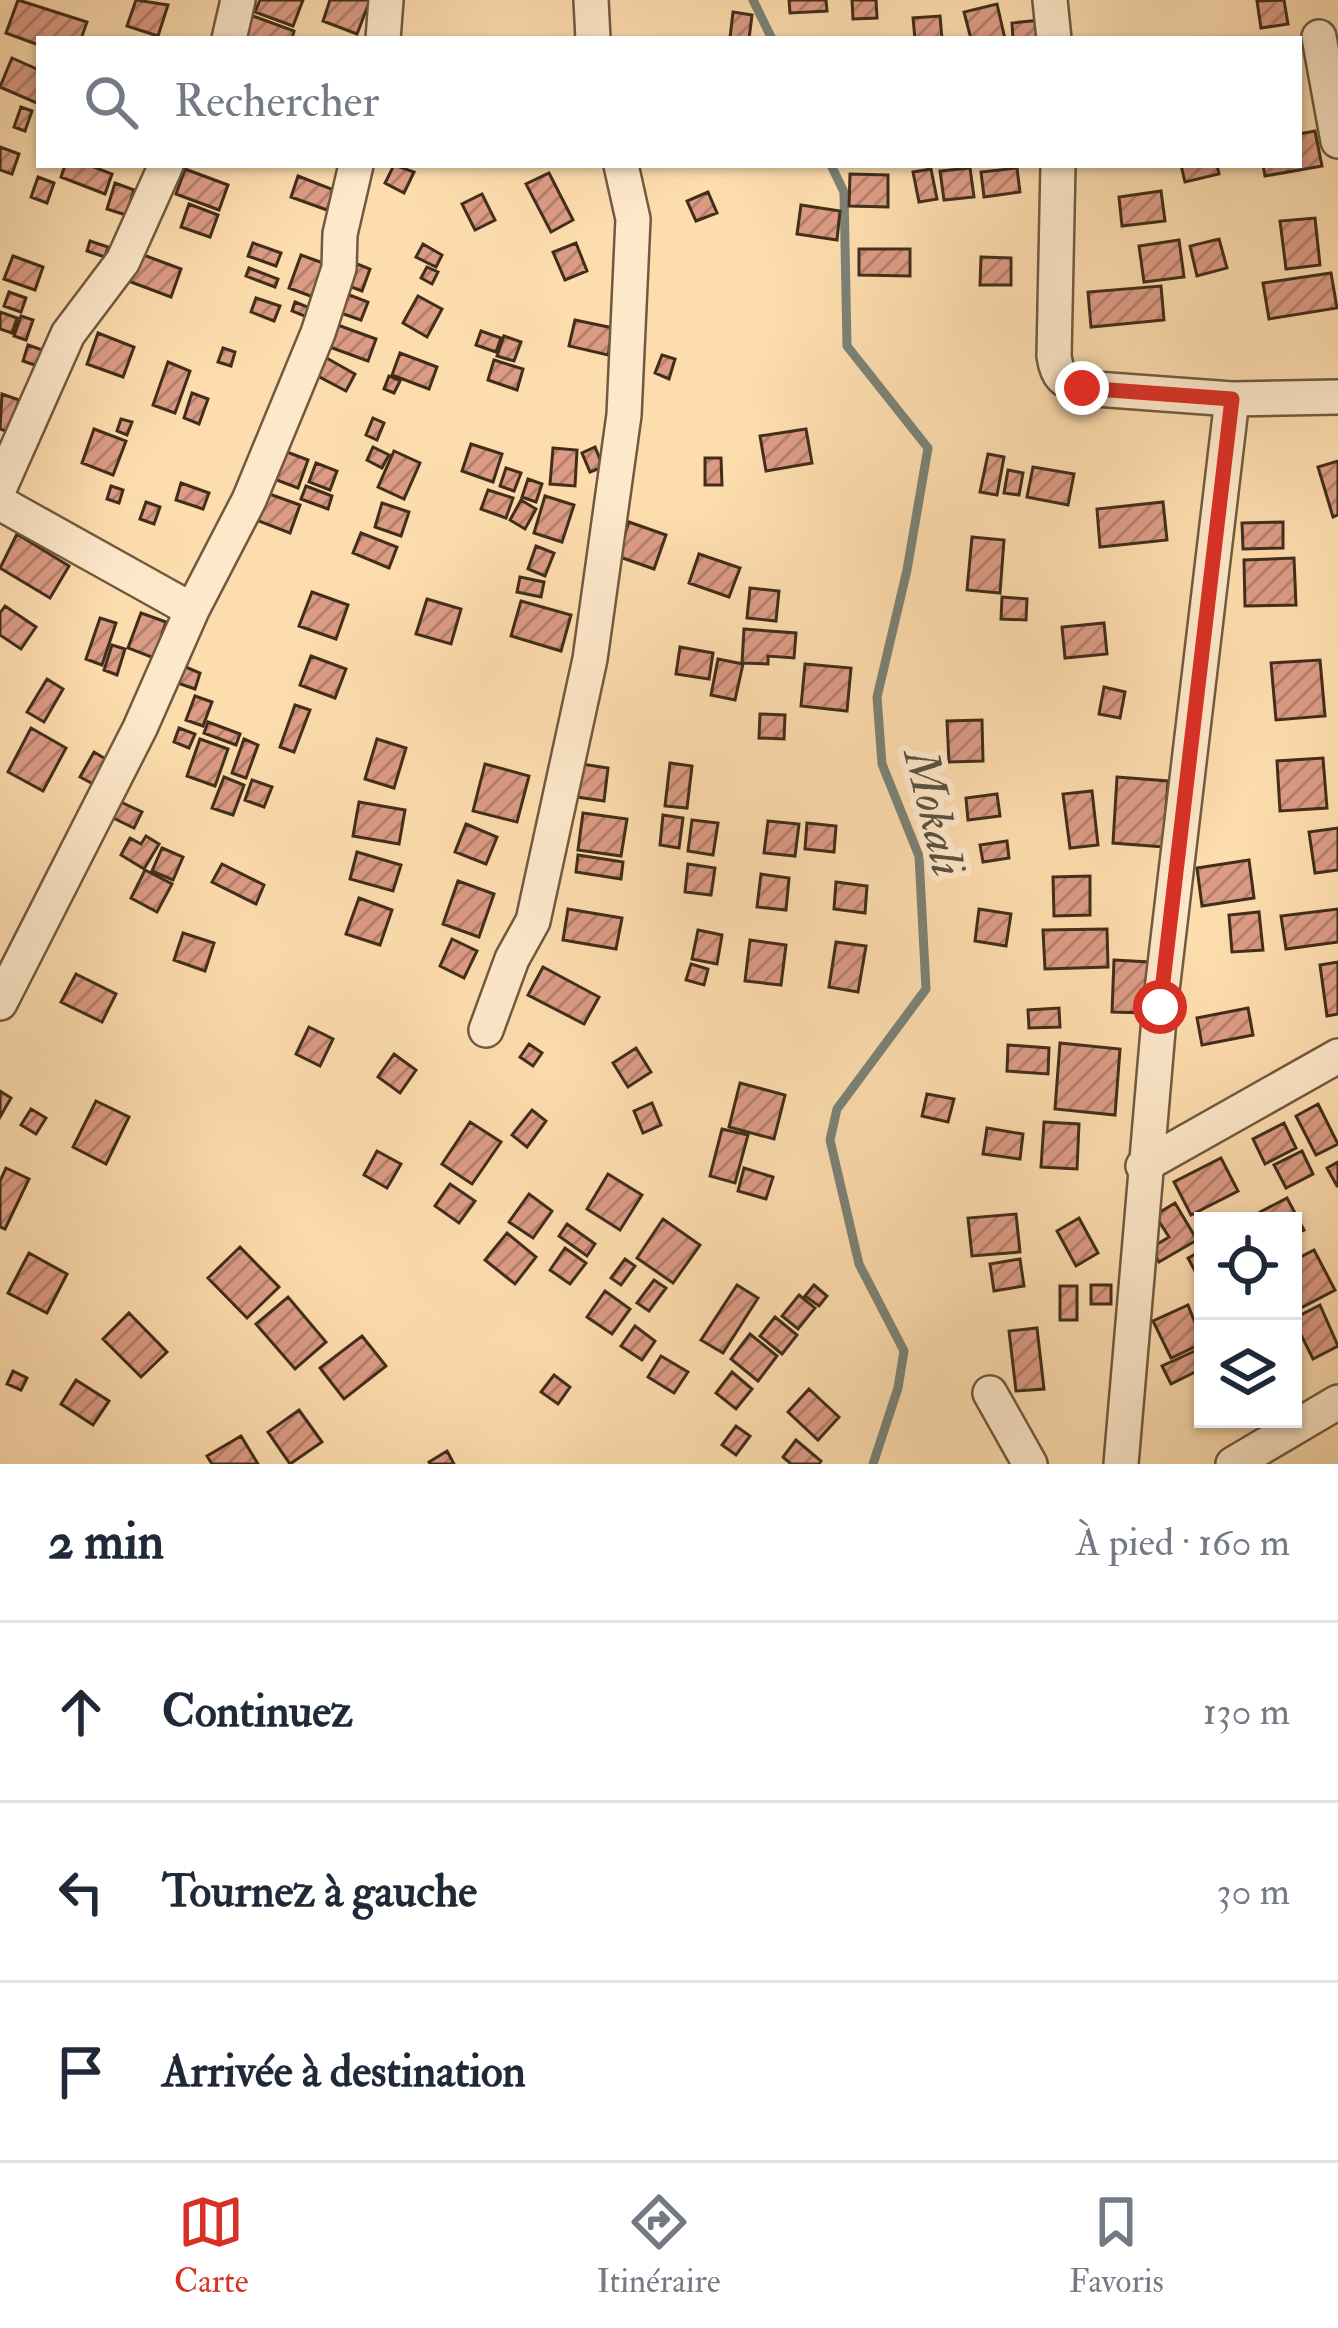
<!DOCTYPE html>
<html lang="fr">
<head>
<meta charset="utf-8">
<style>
	:root { --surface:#fff; --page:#f6f6f7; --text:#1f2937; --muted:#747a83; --line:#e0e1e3; --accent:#d93025 }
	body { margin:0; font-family:"IM FELL Double Pica",serif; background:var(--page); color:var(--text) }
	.controls { position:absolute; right:36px; bottom:36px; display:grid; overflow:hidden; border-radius:0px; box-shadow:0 3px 9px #0004 }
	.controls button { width:108px; height:108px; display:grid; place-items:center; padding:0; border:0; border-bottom:3px solid var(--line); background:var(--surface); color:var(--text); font:60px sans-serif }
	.stop { position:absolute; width:36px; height:36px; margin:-27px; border:9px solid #d93025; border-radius:50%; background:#fff }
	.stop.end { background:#d93025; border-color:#fff; box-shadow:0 3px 12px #0008 }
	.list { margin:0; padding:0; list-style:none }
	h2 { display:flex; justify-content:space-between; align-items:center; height:156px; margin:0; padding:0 48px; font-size:51px }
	h2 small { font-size:39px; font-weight:400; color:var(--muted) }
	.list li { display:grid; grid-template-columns:78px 1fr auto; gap:36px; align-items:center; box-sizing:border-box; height:180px; padding:0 48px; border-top:3px solid var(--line) }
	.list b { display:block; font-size:45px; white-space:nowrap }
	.list em { font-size:39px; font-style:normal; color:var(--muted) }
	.icon { flex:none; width:66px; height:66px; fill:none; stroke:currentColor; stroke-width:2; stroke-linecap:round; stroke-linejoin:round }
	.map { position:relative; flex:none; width:1338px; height:1464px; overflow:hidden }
	.search { position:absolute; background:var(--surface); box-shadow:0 3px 9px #0004; left:36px; right:36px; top:36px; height:132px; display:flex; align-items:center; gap:30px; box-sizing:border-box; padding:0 42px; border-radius:0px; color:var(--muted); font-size:45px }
	.sheet { height:696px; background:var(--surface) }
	nav { display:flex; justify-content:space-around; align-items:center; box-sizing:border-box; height:168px; border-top:3px solid var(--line); background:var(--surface); font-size:33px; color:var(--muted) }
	nav a { display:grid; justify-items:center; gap:6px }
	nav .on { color:var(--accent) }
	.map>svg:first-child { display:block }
</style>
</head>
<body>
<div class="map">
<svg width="1338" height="1464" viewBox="0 0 1338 1464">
	<defs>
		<pattern id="building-hatch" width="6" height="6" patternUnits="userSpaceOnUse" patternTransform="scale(3)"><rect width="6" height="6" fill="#dc9b85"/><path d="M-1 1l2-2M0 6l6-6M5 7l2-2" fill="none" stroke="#b47f6c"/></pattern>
	</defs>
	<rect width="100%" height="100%" fill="#fddcae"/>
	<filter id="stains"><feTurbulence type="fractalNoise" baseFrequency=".00167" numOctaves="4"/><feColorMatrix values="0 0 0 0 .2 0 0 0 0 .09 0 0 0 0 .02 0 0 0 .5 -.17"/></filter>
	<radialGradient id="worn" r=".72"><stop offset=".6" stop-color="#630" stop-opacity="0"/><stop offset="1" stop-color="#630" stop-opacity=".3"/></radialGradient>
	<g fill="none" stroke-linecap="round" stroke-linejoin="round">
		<!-- stream -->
		<path stroke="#7b8276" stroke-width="9" d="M753 0 772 39
			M831 165 844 192 847 346 928 448 907 570 877 697 882 764 919 856 926 989 837 1109 830 1140 859 1264 904 1351 898 1388 873 1464"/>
	</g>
	<!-- building -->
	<path fill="url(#building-hatch)" stroke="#412e1a" stroke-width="3" d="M18 0 87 22 81 39H39V45L6 33Z
		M136 0 168 5 158 36 127 26Z
		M260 0H303L293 26 255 12Z
		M330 0H370L357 34 323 21Z
		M789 0H826L827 11 790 13Z
		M852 0H876L877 18 853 19Z
		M1284 0 1288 24 1261 28 1257 1Z
		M997 4 1005 39H971L964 12Z
		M733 12 752 15 749 39 730 38Z
		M250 15 294 31 292 39H241Z
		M940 16 942 39H915L913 18Z
		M1042 20 1044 39H1013L1012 23Z
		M12 58 39 70V104L0 87Z
		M21 107 32 111 25 131 14 127Z
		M1315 131 1322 166 1265 176 1263 165H1299V134Z
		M0 147 19 154 12 174 0 170Z
		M65 165H89L112 174 105 194 61 177Z
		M394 165 414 172 404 193 385 183Z
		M1181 165H1217L1219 174 1185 182Z
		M970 168 974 197 944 200 940 171Z
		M1017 168 1020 192 984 197 981 172Z
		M185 169 228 185 219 210 176 194Z
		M931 169 937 199 919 202 913 172Z
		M549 173 573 220 551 232 526 184Z
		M850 174 888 175V207L849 206Z
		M298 176 334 190 327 210 291 197Z
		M38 177 54 183 47 203 31 197Z
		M115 183 134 190 126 215 107 209Z
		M1161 191 1165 221 1122 226 1119 197Z
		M708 192 717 213 696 221 687 201Z
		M482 194 495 220 475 230 462 204Z
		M189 204 218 215 210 237 181 227Z
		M801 205 840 211 837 240 797 234Z
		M1315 218 1320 265 1286 269 1280 221Z
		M1219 239 1227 268 1197 276 1190 246Z
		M1179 240 1184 277 1144 282 1139 246Z
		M90 241 108 247 105 257 87 251Z
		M253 243 281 253 276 266 248 256Z
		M576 243 587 271 565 280 553 252Z
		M423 244 442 255 436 267 416 257Z
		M859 249H910V276L859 275Z
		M133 251 181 269 171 297 123 279Z
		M301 255 337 268 324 301 289 288Z
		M13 256 43 267 35 290 4 279Z
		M981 257 1011 258V285H980Z
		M347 260 370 269 362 291 338 282Z
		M427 267 438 272 432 284 421 278Z
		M249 268 278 279 275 287 246 276Z
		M1331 273 1337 308 1269 319 1263 283Z
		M1161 286 1164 320 1091 327 1088 292Z
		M339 291 368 302 361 320 332 310Z
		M9 292 26 298 21 312 4 306Z
		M418 296 442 309 427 337 403 323Z
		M256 298 280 306 274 321 251 312Z
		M295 302 310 308 307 317 292 311Z
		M0 312 17 318 12 333 0 329Z
		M21 316 33 320 26 340 14 336Z
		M575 320 613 328 608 355 569 346Z
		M335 324 376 339 368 361 327 346Z
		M481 331 501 338 496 352 476 345Z
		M98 333 134 347 123 377 87 364Z
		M504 336 521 342 514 361 497 356Z
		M28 345 51 353 46 369 23 361Z
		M223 348 235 352 231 366 218 362Z
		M400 353 437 367 429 389 392 375Z
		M662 355 675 359 669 379 655 373Z
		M323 356 355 374 346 391 314 374Z
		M494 360 523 369 517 390 488 380Z
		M168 362 190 371 175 413 153 405Z
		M389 376 400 381 394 393 384 389Z
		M192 393 208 399 199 424 184 418Z
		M2 394 19 400 8 432 0 429Z
		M373 418 384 423 377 440 366 435Z
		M121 419 132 422 127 435 117 431Z
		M94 429 126 441 113 475 82 463Z
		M806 429 812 463 766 471 760 436Z
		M471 444 502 454 493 482 462 471Z
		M373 447 389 455 382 468 367 460Z
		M595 447 603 467 590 472 582 453Z
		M553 448 577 450 575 486 550 484Z
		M279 449 308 460 298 488 269 477Z
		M394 451 420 463 404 499 378 487Z
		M988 454 1004 457 997 495 980 492Z
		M705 458H721L722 485H705Z
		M1338 461V515L1333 517 1318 467Z
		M316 463 337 471 330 490 309 482Z
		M1033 467 1074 474 1068 505 1027 497Z
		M506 468 521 473 514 491 500 486Z
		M1008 470 1023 473 1019 495 1004 493Z
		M528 479 542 484 536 502 522 497Z
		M181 483 209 493 203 509 176 500Z
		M111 486 123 490 119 503 107 499Z
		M306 486 332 496 328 509 301 499Z
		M488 490 513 498 506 518 481 509Z
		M261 491 300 505 290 533 251 518Z
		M545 496 574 505 562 542 534 533Z
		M521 500 536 509 525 529 510 520Z
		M146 502 160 507 154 524 140 519Z
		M1163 502 1167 540 1100 547 1097 509Z
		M382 503 409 512 401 536 375 527Z
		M629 522 666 535 654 569 617 556Z
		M1283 522V548L1243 549 1242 523Z
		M361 533 397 547 389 568 353 553Z
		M17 534 69 566 50 598 0 568Z
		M972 537 1004 540 1000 593 967 590Z
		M536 546 554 553 545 576 528 569Z
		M699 554 740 568 729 597 689 583Z
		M1294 558 1296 605 1245 606 1244 560Z
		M520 577 544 582 541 597 517 592Z
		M750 588 779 591 776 621 747 618Z
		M312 592 348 605 336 639 299 626Z
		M1002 597 1027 599 1026 620 1001 619Z
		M427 599 461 609 451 644 416 634Z
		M521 601 571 615 561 651 511 636Z
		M5 606 36 627 21 649 0 635V613Z
		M141 613 166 622 154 658 128 648Z
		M100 618 116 623 102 665 86 659Z
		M1104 623 1107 654 1065 658 1062 627Z
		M744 629 796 633 794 658 768 656V664L742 663Z
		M112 645 125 649 117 675 104 670Z
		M680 647 713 653 709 679 676 674Z
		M311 656 346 669 335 698 300 685Z
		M718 659 743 664 735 700 711 695Z
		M1320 660 1325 716 1276 720 1271 663Z
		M805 664 851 668 847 711 801 706Z
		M181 665 200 673 195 689 175 682Z
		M47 679 63 689 44 722 27 712Z
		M1104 687 1125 692 1120 718 1099 714Z
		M195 696 212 702 203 726 186 720Z
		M295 705 310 710 294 752 280 747Z
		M760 714 785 715 784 739 759 738Z
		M982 720 983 761 949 762 947 721Z
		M208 722 240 734 236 745 204 733Z
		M31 728 66 748 43 791 8 772Z
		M179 728 195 734 189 748 174 742Z
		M200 739 228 749 215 786 187 776Z
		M244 739 258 745 246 778 232 773Z
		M377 739 406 748 394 788 365 779Z
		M94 752 109 761 95 785 80 777Z
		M1323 758 1327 808 1280 811 1277 761Z
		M575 763 608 768 604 801 570 796Z
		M670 763 692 766 687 808 665 806Z
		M485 764 529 776 517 822 473 811Z
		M224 777 244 785 233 815 212 808Z
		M1117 777 1168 781 1163 847 1113 843Z
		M252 780 272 787 264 807 245 800Z
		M1092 791 1098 845 1070 848 1063 794Z
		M997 794 1000 816 968 820 966 798Z
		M110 797 142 812 134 828 103 813Z
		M359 802 405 810 399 844 353 836Z
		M583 813 627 819 621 856 578 850Z
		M663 815 683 818 679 848 660 845Z
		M692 820 718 823 713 855 688 851Z
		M768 821 799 824 795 856 764 853Z
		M807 823 836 826 834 852 805 849Z
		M466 824 497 837 486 864 455 852Z
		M1338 828V870L1315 873 1309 832Z
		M146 836 159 844 144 869 121 855 130 838 141 844Z
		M1007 841 1009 858 983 862 980 845Z
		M162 848 183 857 173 880 152 871Z
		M357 852 401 865 393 891 350 879Z
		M578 855 623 862 621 879 576 872Z
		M1249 860 1254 898 1202 906 1197 868Z
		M222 864 264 885 256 904 212 882Z
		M688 864 715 868 711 895 685 892Z
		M145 870 172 884 157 912 131 898Z
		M761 874 789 878 786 910 757 907Z
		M1090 876V915L1054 916 1053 877Z
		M458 881 494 894 479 937 443 924Z
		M836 882 867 886 865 913 834 909Z
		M359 898 392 910 380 945 346 934Z
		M568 909 622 918 616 949 563 940Z
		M979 909 1011 914 1006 946 975 941Z
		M1338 909V942L1286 949 1281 916Z
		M1259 912 1263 950 1232 952 1229 915Z
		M1107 929 1108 967 1045 969 1043 930Z
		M698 930 722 935 717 964 692 959Z
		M183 933 214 943 205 971 174 960Z
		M452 939 477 951 464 978 440 966Z
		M750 940 786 945 781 985 745 981Z
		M836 942 866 946 858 992 829 987Z
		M1114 960 1149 962 1147 1013 1112 1012Z
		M1338 962V1014L1327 1016 1320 965Z
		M691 964 708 969 704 985 686 980Z
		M543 967 599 997 584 1024 528 995Z
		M76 974 116 994 102 1022 61 1002Z
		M1059 1008 1060 1027 1029 1028 1028 1010Z
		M1248 1008 1253 1035 1202 1045 1197 1018Z
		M309 1027 333 1039 320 1066 296 1054Z
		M1060 1043 1120 1049 1115 1115 1055 1109Z
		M529 1044 542 1053 533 1066 520 1057Z
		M1008 1045 1049 1048 1048 1074 1007 1071Z
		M636 1048 651 1072 628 1087 613 1063Z
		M394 1054 416 1070 400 1093 378 1077Z
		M740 1083 785 1095 774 1139 729 1127Z
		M0 1091 11 1098 0 1117Z
		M927 1094 954 1099 948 1122 922 1116Z
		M96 1101 129 1117 106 1164 73 1147Z
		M652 1103 661 1125 643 1133 634 1111Z
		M1318 1104 1338 1144 1316 1155 1296 1116Z
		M31 1109 46 1118 36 1134 21 1125Z
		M532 1110 546 1121 527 1147 512 1135Z
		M470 1122 501 1142 472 1184 442 1164Z
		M1044 1122 1079 1124 1077 1169 1041 1167Z
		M1284 1123 1296 1148 1265 1164 1253 1139Z
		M987 1128 1023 1134 1020 1159 983 1154Z
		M722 1129 748 1135 735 1183 710 1176Z
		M377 1151 401 1164 387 1188 364 1175Z
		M1302 1151 1313 1174 1286 1188 1274 1165Z
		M1221 1158 1238 1191 1191 1215 1174 1182Z
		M1338 1162V1186H1337L1327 1168Z
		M6 1168 29 1179 5 1229 0 1227V1181Z
		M744 1168 773 1177 766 1199 738 1191Z
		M608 1174 642 1195 620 1230 587 1209Z
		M450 1184 475 1201 459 1223 435 1206Z
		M529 1194 552 1211 533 1238 509 1222Z
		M1287 1198 1304 1230 1293 1235V1221H1265L1260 1212Z
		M1175 1203 1197 1240 1159 1262 1151 1248 1169 1237 1155 1215Z
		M1016 1214 1020 1252 972 1256 968 1218Z
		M1079 1218 1098 1253 1076 1266 1057 1231Z
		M663 1219 700 1245 673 1283 637 1258Z
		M567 1224 595 1244 587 1256 559 1236Z
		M507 1233 536 1257 515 1284 485 1260Z
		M240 1247 279 1287 247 1318 208 1278Z
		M565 1248 586 1263 570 1284 550 1270Z
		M1203 1250V1281L1201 1282 1188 1258Z
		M1314 1250 1335 1290 1295 1311 1293 1261Z
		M29 1253 67 1274 47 1313 8 1293Z
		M625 1259 635 1266 621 1285 611 1278Z
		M1020 1259 1024 1286 994 1291 990 1264Z
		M654 1280 666 1288 649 1311 637 1303Z
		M737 1285 758 1298 723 1353 701 1340Z
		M814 1285 827 1296 819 1306 805 1296Z
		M1091 1285H1111V1304H1091Z
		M1060 1286H1077V1320H1060Z
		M605 1291 630 1309 612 1334 587 1317Z
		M799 1295 815 1308 798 1329 782 1316Z
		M288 1297 326 1342 295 1369 256 1324Z
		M1188 1305 1203 1343 1171 1358 1153 1321Z
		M1320 1305 1338 1346 1313 1359 1293 1319Z
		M129 1313 167 1352 141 1377 103 1339Z
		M775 1317 797 1335 782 1354 760 1336Z
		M635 1326 655 1341 642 1360 621 1346Z
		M1037 1328 1044 1389 1016 1391 1009 1331Z
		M750 1334 777 1356 758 1381 731 1359Z
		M362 1336 386 1366 344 1399 320 1368Z
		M1197 1350 1203 1368 1171 1384 1162 1366Z
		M661 1356 688 1372 674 1393 648 1377Z
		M13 1371 27 1378 21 1390 7 1384Z
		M732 1372 752 1389 736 1409 716 1393Z
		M554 1375 570 1387 558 1404 541 1392Z
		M76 1380 109 1401 93 1425 61 1404Z
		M809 1389 839 1417 818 1440 788 1412Z
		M299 1410 322 1442 290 1464 268 1432Z
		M736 1426 750 1436 736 1455 722 1445Z
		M241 1436 258 1464H212L207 1456Z
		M796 1440 821 1461 819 1464H791L783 1457Z
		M447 1451 454 1464H430L429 1462Z"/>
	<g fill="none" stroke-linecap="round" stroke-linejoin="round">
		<!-- street casing -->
		<g stroke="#705a3f" stroke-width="38">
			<path id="street" d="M591 0 593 39
				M1050 0 1054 39
				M1319 37 1338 141
				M229 39 238 0
				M383 39 386 0
				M1058 165 1054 356C1057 377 1063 381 1082 388L1232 399 1338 397
				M0 487 68 334 123 261 166 165
				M0 503 192 610
				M0 1003 140 728 192 610 249 500 318 333 339 268 340 234 356 165
				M486 1030 512 959 533 921 590 659 624 415 633 219 621 165
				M1143 1166 1338 1056
				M990 1393 1030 1464
				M1121 1464 1160 1007 1232 399
				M1233 1464 1338 1402"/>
		</g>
		<!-- street -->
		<use href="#street" stroke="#fee8ca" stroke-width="33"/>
	</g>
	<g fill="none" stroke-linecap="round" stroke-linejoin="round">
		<!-- route -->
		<path stroke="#d93025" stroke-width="15" d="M1082 388 1232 399 1160 1007"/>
	</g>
	<g text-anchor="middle" stroke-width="12" stroke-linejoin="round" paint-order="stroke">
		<!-- water labels -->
		<g font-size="48" font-style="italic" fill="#595140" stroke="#fee8ca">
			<text transform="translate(936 812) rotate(76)" y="17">Mokali</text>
		</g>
	</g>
	<rect width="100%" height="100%" filter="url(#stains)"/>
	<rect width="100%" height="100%" fill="url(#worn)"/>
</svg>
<div class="controls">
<button><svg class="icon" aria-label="locate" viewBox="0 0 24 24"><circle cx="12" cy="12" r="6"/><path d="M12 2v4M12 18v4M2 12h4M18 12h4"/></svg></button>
<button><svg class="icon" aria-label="layers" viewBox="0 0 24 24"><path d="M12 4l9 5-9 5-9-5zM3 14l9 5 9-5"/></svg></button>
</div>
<div class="stop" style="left:1160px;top:1007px"></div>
<div class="stop end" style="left:1082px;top:388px"></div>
<div class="search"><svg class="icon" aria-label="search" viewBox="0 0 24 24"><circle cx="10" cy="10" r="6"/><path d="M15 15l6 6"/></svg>Rechercher</div>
</div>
<section class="sheet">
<h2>2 min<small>À pied · 160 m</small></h2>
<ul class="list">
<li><svg class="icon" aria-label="ahead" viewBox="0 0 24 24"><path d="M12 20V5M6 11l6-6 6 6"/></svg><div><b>Continuez</b></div><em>130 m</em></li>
<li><svg class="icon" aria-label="left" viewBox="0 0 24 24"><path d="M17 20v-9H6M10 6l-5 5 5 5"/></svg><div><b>Tournez à gauche</b></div><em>30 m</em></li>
<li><svg class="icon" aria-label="arrive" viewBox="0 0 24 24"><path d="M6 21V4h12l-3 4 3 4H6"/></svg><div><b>Arrivée à destination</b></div></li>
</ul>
</section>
<nav>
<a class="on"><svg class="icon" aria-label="map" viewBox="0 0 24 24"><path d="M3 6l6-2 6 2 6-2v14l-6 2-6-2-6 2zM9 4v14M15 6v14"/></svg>Carte</a>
<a><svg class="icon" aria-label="directions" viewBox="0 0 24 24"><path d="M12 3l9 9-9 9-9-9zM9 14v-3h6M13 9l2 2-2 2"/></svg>Itinéraire</a>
<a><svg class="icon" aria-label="saved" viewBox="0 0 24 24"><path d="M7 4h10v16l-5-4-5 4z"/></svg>Favoris</a>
</nav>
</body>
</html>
